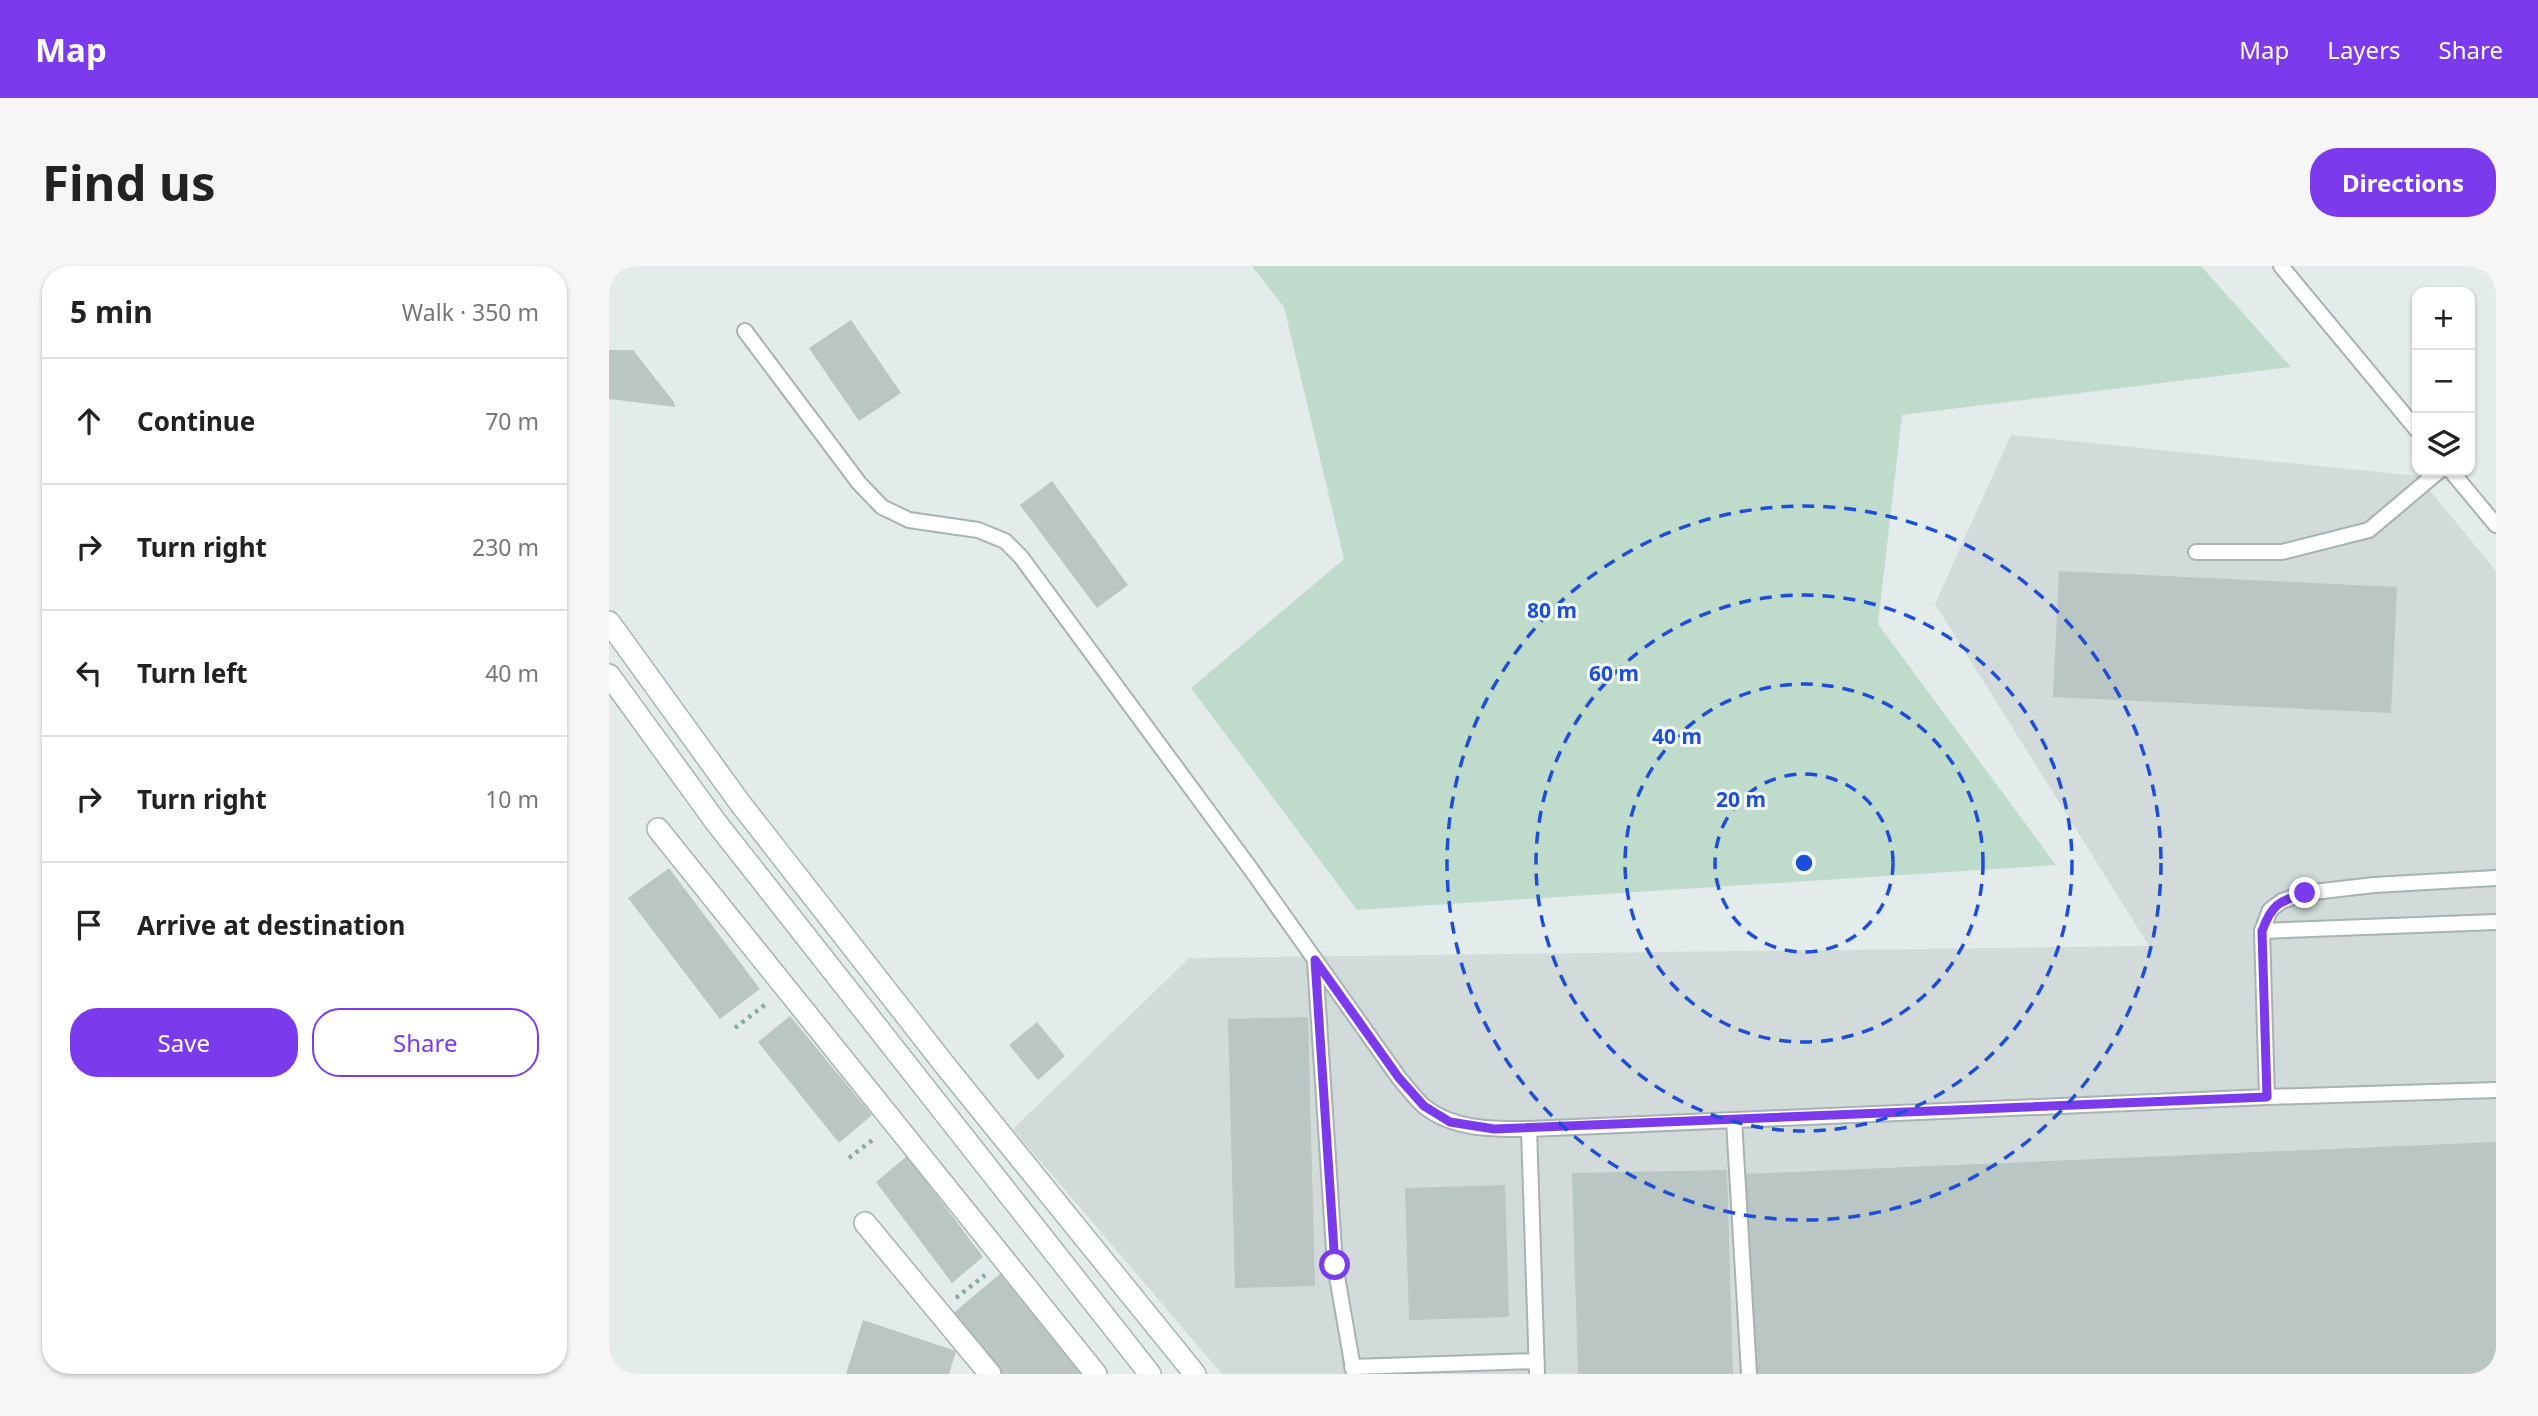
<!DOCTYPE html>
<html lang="en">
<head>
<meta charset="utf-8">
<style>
	:root { --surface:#fff; --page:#f6f6f6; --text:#222; --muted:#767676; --line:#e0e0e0; --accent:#7c3aed }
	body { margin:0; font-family:"Noto Sans",sans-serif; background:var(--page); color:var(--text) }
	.controls { position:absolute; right:21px; top:21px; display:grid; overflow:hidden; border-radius:14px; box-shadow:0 2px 5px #0004 }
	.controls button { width:63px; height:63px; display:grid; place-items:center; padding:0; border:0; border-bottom:2px solid var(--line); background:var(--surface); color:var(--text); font:35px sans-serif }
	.stop { position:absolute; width:21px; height:21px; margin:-16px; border:5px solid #7c3aed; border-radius:50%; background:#fff }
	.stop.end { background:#7c3aed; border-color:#fff; box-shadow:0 2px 7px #0008 }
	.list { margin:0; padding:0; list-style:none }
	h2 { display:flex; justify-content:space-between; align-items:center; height:91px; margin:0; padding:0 28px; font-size:30px }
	h2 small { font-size:23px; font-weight:400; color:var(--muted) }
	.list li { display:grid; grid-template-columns:46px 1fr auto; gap:21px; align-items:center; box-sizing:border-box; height:126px; padding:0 28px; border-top:2px solid var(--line) }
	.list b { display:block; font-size:26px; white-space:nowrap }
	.list em { font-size:23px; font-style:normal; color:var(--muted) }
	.actions { display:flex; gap:14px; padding:21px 28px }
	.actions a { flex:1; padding:16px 0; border:2px solid var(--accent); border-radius:28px; text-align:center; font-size:24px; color:var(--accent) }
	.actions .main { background:var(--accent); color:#fff }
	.icon { flex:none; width:38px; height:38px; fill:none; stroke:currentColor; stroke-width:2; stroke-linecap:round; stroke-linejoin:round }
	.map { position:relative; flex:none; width:1887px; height:1108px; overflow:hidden; border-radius:28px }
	header { display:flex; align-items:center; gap:42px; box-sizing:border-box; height:98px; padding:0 35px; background:var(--accent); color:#fff }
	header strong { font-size:33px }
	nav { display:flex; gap:38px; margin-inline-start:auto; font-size:24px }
	.intro { display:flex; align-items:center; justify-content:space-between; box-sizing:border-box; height:168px; padding:0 42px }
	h1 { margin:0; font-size:49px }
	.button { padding:18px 32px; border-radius:28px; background:var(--accent); color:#fff; font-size:24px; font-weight:700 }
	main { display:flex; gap:42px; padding:0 42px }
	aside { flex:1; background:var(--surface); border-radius:28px; box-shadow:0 2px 5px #0004 }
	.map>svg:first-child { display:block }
</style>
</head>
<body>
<header>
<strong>Map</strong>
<nav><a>Map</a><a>Layers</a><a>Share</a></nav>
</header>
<div class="intro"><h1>Find us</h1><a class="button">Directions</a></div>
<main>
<aside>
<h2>5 min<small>Walk · 350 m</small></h2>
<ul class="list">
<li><svg class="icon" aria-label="ahead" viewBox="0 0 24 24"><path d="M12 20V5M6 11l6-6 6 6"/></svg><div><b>Continue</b></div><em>70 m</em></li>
<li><svg class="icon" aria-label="right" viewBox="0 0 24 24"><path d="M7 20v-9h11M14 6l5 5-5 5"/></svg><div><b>Turn right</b></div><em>230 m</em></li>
<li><svg class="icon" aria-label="left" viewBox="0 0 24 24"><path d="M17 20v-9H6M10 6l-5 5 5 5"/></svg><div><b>Turn left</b></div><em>40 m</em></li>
<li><svg class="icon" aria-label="right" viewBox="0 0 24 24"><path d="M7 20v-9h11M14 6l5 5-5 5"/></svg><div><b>Turn right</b></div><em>10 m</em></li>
<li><svg class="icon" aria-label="arrive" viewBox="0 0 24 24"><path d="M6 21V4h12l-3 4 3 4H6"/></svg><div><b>Arrive at destination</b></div></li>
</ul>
<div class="actions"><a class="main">Save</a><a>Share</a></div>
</aside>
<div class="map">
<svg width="1887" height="1108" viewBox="0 0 1887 1108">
	<rect width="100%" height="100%" fill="#e3ecea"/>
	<!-- built -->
	<path fill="#d2dbd9" d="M1402 169 1809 210 1887 305V1108H613L404 863 580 692 1540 680 1326 338Z"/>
	<!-- green -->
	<path fill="#bfdbcc" d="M643 0H1592L1682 101 1293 149 1269 358 1447 599 748 644 582 422 735 293 675 41Z"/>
	<!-- building -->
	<path fill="#b9c6c3" d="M242 54 292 127 250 155 200 82Z
		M0 84H24L65 136 66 141 0 133Z
		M443 215 519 319 488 342 411 239Z
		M1450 305 1788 321 1782 447 1444 431Z
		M60 602 151 723 111 753 19 632Z
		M181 750 263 849 230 877 149 776Z
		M699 751 706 1020 626 1022 619 753Z
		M428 756 456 790 429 814 400 779Z
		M1887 876V1108H1144L1135 908Z
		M298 890 374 991 343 1017 267 916Z
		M1118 904 1124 1108H969L963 907Z
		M896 919 900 1051 800 1054 796 922Z
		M392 1007 476 1108H391L342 1049Z
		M254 1054 347 1085 340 1108H237Z"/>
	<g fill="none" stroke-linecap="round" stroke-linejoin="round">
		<!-- lane casing -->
		<g stroke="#a6b3b2" stroke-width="18">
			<path id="lane" d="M1672 0 1808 164
				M136 65 250 217 273 241 300 254 369 264 396 275 412 291 641 602 790 812C798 821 806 833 816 841 845 864 885 863 920 863L1658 831 1653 665 1661 644 1673 635 1696 627 1765 619 1887 612
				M1842 205 1887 259
				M1587 286H1673L1760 264 1830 205
				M1653 665 1887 656
				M706 695 726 999 745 1108
				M1658 831 1887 824
				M1125 854 1140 1108
				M920 863 928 1108
				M743 1101 928 1095"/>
		</g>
		<!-- street casing -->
		<g stroke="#a6b3b2" stroke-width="24">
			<path id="street" d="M49 563 487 1108
				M256 957 381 1108"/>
		</g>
		<!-- secondary casing -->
		<g stroke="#a3b6b3" stroke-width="24">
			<path id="secondary" d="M0 356 131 537 335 798 586 1108
				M0 409 106 555 541 1108"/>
		</g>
		<!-- path -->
		<path stroke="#87aca8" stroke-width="4.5" stroke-dasharray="3.5 5" stroke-linecap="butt" d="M126 762 157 738
			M240 892 266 872
			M347 1032 376 1009"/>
		<!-- lane -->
		<use href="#lane" stroke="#fff" stroke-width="14"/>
		<!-- street -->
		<use href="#street" stroke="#fff" stroke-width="21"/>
		<!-- secondary -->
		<use href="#secondary" stroke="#fff" stroke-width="21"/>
	</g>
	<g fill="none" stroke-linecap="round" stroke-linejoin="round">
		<!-- route -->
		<path stroke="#7c3aed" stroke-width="9" d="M726 999 706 694 790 812 815 840 841 856 885 863 1658 831 1653 665C1663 638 1669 636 1696 627"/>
	</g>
	<!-- distance rings -->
	<g fill="none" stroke="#1d4ed8" stroke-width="3.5" stroke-dasharray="12 9">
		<circle cx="1195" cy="597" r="89"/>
		<circle cx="1195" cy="597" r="179"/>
		<circle cx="1195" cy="597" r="268"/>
		<circle cx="1195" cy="597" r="357"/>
	</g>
	<circle cx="1195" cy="597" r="10" fill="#1d4ed8" stroke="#f4f8f7" stroke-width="3.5"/>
	<g font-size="21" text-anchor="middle" font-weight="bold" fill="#1d4ed8" stroke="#f4f8f7" stroke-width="6" stroke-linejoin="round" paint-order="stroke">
		<text x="943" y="352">80 m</text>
		<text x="1005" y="415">60 m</text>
		<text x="1068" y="478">40 m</text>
		<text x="1132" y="541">20 m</text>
	</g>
</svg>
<div class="controls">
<button>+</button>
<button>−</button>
<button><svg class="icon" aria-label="layers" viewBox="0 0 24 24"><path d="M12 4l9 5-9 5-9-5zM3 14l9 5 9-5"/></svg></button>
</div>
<div class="stop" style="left:726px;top:999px"></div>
<div class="stop end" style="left:1696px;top:627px"></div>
</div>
</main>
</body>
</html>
